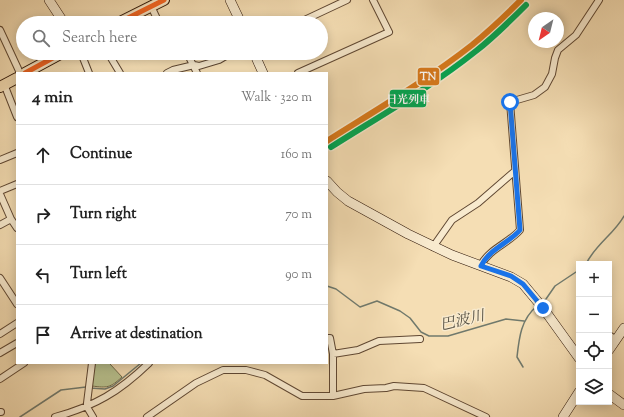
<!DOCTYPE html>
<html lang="en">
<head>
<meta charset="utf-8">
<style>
	:root { --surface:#fff; --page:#f2f2f2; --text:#222; --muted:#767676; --line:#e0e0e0 }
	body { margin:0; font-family:"Sorts Mill Goudy","Noto Serif JP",serif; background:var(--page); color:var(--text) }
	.controls { position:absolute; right:12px; bottom:12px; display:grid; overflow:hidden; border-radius:0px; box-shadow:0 2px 10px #0003 }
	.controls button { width:36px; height:36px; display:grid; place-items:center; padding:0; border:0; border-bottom:1px solid var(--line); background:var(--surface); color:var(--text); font:20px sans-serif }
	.compass { position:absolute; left:528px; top:12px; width:36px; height:36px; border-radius:50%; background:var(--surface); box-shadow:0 2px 10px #0003; rotate:215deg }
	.stop { position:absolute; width:12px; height:12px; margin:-9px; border:3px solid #1a73e8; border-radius:50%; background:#fff }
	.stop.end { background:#1a73e8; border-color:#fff; box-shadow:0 1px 4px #0008 }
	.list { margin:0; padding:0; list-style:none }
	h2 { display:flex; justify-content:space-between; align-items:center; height:52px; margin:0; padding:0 16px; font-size:17px }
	h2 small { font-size:13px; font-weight:400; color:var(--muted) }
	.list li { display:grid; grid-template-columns:26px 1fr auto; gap:12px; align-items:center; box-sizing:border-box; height:60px; padding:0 16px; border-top:1px solid var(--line) }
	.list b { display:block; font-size:15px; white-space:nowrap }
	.list em { font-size:13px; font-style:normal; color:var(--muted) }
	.icon { flex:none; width:22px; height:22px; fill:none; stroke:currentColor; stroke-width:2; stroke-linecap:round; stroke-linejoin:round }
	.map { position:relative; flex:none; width:624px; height:417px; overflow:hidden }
	.search { position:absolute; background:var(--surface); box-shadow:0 2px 10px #0003; left:16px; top:16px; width:312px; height:44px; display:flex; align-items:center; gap:10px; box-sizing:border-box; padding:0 14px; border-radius:22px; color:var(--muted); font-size:15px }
	.panel { position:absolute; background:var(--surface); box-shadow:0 2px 10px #0003; left:16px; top:72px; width:312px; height:292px; border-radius:0px }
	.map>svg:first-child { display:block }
</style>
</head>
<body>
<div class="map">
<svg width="624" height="417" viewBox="0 0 624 417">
	<rect width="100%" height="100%" fill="#f5deb4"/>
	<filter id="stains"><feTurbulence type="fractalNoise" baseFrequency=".005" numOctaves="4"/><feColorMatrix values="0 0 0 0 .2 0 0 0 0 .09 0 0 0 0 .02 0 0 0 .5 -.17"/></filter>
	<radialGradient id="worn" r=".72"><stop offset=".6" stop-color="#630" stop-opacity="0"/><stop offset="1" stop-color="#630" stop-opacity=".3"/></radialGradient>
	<!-- green -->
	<path fill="#b8c28f" stroke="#726c4b" d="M94 363H111L110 364 122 377C110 388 107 388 92 386Z"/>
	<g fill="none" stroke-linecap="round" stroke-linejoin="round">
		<!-- stream -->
		<path stroke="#70796c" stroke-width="1.5" d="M586 264C595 245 614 234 624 216
			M327 286 336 289 360 307 377 301 400 311 410 318 421 332 429 336H448L506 319 524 321
			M542 303 546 299 555 286 579 270
			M523 367 517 357C519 338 521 319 537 306
			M90 388 105 389 113 386 141 363
			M20 417 61 390 86 387"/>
		<!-- street casing -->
		<g stroke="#5f4732" stroke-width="8">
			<path id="street" d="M151 6 159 23
				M298 23 347 0
				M0 30 20 73
				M81 53 89 73
				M108 53 120 73
				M187 53 197 73
				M167 73 173 70 194 65 199 66 219 60 231 53
				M298 73 389 32 373 0
				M4 84 17 117
				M0 160 17 153
				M0 191 17 184
				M0 194 11 219 17 228
				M0 225 11 219
				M433 247 452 220 478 203 515 171
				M481 265C489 249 509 243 520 230L510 102 534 95 545 87 552 74 555 58 558 50 576 35 599 0
				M0 278 17 304
				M0 334 17 323
				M609 335 616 340
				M327 338H330L333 354V396
				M0 353 17 343
				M333 354 358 350 379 341 420 339
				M92 363 87 403V407L93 417
				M0 379 24 363
				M0 412H1
				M55 417C95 406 119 392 149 363
				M147 417 196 383 223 370H246L265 375 302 396H333L364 389 386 388 394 386 424 388 486 417"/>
		</g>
		<!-- secondary casing -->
		<g stroke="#2d1507" stroke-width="10">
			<path id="secondary" d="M49 0 64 23
				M230 0 241 23
				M254 53 263 73
				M327 181 337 192 348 201 408 234 452 255 511 277 523 284 543 308 579 358
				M609 350 624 328
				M609 394 624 405
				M563 417 579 392"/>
		</g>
		<!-- primary casing -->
		<g stroke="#2d1507" stroke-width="12">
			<path id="primary" d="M118 23 164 0
				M25 73 62 53
				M0 87 17 78"/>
		</g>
		<!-- street -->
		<use href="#street" stroke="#f8eace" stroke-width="6"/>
		<!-- secondary -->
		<use href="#secondary" stroke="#f8eace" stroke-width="9"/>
		<!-- primary -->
		<use href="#primary" stroke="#f5deb4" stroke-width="10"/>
		<!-- bus-1 casing -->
		<g stroke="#f8eace" stroke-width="8">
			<path id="bus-1" d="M118 23 164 0
				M25 73 62 53"/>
		</g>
		<!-- bus-1 -->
		<use href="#bus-1" stroke="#f26522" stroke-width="5"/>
		<!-- rail-1 casing -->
		<g stroke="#f8eace" stroke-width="9">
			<path id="rail-1" d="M327 141C376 110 426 81 472 45 489 31 505 16 521 0"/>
		</g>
		<!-- rail-2 casing -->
		<g stroke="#f8eace" stroke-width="9">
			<path id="rail-2" d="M331 147C380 116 431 87 476 51 494 37 510 21 526 5"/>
		</g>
		<!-- rail-1 -->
		<use href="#rail-1" stroke="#d8791b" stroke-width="6"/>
		<!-- rail-2 -->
		<use href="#rail-2" stroke="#00a651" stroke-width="6"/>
	</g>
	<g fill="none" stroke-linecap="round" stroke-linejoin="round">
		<!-- route -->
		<path stroke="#1a73e8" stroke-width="5" d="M510 102 520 230C509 243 489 249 481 266L511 276 523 284 543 308"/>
	</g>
	<g text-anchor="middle" stroke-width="3" stroke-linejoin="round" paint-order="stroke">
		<!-- water labels -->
		<g font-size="15" font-style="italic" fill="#544f42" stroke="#f8eace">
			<text transform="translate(462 320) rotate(-13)" y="5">巴波川</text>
		</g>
	</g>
	<g stroke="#f8eace" stroke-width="1.5">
		<rect x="417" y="67" width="23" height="19" rx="4" fill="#d8791b"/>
		<rect x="389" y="89" width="38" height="19" rx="4" fill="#00a651"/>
	</g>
	<g font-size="11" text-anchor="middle" font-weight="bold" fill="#fff">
		<text x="428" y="80">TN</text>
		<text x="408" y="103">日光列車</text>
	</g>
	<rect width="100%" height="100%" filter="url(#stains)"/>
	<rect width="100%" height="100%" fill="url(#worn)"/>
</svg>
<div class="controls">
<button>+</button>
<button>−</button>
<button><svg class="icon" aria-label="locate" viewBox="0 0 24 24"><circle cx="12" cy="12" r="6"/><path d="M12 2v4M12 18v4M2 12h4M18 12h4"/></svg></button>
<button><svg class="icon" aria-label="layers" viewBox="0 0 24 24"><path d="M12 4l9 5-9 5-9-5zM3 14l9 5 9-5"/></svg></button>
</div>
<svg class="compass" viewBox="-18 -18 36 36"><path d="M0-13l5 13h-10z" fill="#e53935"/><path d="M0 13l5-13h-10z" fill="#767676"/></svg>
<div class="stop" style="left:510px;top:102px"></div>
<div class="stop end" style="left:543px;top:308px"></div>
<div class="search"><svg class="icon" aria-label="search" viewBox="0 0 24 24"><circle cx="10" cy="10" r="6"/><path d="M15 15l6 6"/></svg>Search here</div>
<section class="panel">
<h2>4 min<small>Walk · 320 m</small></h2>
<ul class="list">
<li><svg class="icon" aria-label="ahead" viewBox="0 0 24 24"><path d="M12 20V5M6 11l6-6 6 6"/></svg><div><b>Continue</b></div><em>160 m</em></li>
<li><svg class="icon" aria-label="right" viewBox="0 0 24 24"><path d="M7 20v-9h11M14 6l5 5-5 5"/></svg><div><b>Turn right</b></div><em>70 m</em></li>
<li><svg class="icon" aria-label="left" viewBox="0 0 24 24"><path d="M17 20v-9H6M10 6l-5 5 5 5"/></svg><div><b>Turn left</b></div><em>90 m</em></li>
<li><svg class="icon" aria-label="arrive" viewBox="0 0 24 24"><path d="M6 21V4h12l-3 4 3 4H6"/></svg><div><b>Arrive at destination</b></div></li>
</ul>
</section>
</div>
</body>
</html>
